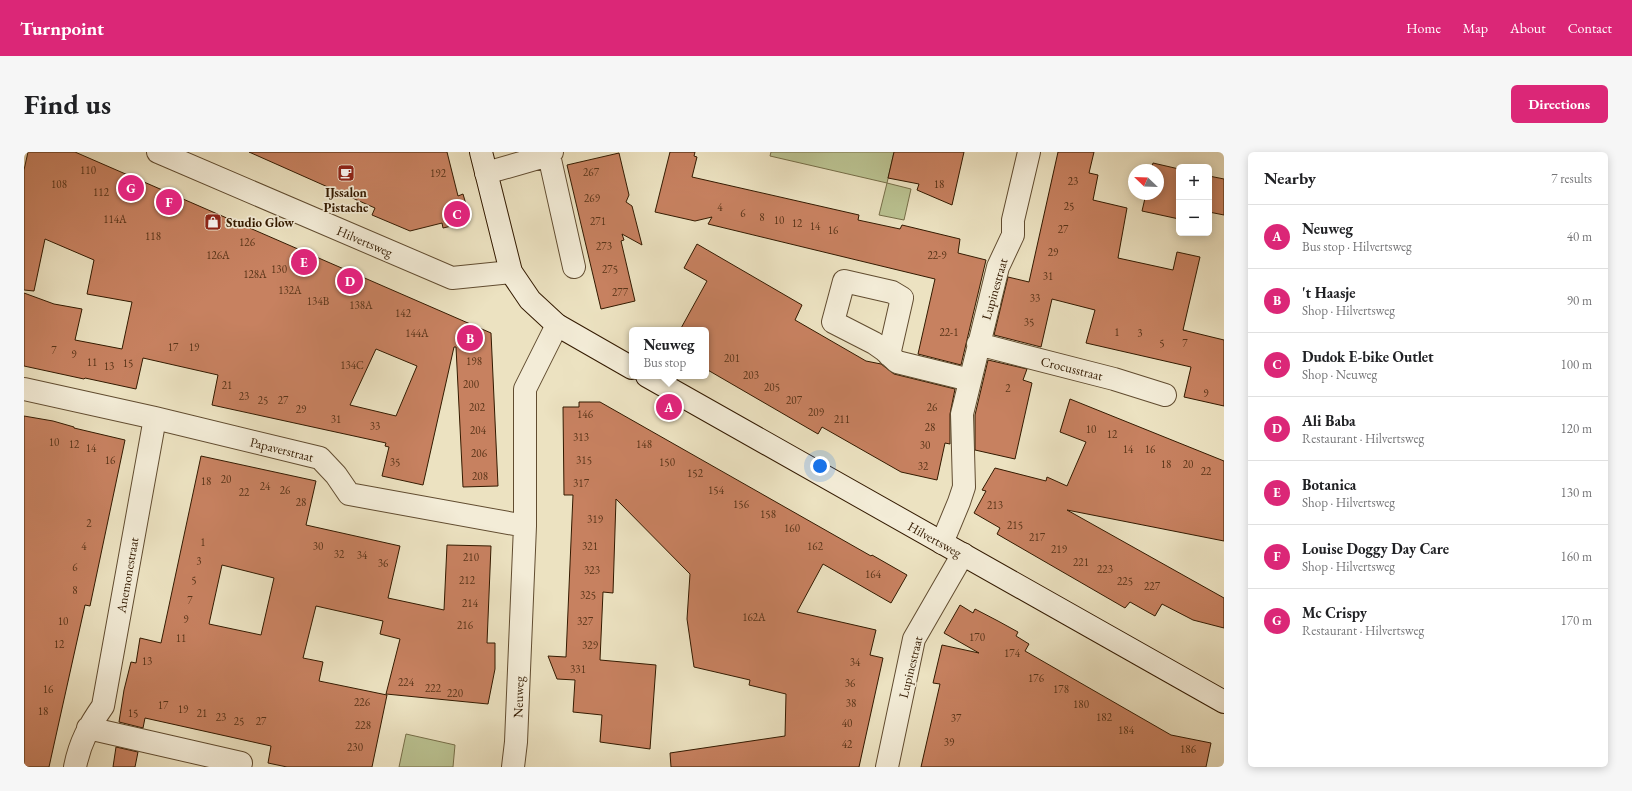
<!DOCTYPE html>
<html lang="en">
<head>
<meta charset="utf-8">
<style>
	:root { --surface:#fff; --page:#f6f6f6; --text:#202124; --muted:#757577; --line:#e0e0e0; --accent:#db2777 }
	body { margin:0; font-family:"EB Garamond",serif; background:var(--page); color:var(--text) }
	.controls { position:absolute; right:12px; top:12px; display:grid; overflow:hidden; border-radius:6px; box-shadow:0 2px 10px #0003 }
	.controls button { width:36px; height:36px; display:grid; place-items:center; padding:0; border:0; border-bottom:1px solid var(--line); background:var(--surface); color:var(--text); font:20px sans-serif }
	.compass { position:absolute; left:1104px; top:12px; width:36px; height:36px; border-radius:50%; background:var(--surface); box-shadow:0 2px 10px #0003; rotate:293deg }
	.you { position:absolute; left:796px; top:314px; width:14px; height:14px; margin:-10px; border:3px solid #fff; border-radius:50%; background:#1a73e8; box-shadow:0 0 0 6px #1a73e833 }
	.badge { display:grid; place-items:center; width:26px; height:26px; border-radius:50%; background:var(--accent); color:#fff; font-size:13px; font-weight:700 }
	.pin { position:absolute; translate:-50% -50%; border:2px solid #fff; box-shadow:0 1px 4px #0006 }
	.popup { position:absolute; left:605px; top:175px; width:80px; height:52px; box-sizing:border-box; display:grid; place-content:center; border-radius:6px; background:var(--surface); filter:drop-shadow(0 1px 3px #0005); font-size:13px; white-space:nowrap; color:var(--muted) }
	.popup b { font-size:15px; color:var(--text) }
	.popup::after { content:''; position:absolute; left:50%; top:100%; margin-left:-8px; border:8px solid transparent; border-top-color:var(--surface) }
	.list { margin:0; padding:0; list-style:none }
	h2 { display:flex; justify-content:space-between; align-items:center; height:52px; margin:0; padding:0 16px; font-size:17px }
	h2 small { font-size:13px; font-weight:400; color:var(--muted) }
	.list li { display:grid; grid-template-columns:26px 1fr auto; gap:12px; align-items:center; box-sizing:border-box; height:64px; padding:0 16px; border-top:1px solid var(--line) }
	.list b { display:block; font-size:15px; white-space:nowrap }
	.list p { margin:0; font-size:13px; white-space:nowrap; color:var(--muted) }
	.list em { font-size:13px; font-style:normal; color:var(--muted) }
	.map { position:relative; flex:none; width:1200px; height:615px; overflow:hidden; border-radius:6px }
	header { display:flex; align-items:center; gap:24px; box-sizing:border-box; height:56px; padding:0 20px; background:var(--accent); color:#fff }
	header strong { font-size:19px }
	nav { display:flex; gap:22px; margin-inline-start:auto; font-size:14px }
	.intro { display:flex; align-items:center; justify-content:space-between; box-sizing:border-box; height:96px; padding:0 24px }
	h1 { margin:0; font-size:28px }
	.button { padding:10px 18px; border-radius:6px; background:var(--accent); color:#fff; font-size:14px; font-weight:700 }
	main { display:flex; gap:24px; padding:0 24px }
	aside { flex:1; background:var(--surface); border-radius:6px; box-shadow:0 2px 10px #0003 }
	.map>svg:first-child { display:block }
</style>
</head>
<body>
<header>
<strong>Turnpoint</strong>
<nav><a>Home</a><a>Map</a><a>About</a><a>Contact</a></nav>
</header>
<div class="intro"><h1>Find us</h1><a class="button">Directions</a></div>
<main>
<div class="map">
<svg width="1200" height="615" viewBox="0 0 1200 615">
	<rect width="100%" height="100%" fill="#ece2c1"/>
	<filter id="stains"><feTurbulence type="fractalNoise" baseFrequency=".005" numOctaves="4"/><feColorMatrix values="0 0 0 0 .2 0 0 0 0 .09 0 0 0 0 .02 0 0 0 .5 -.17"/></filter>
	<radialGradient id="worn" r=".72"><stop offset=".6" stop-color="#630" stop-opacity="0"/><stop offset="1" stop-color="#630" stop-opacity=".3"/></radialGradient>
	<!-- green -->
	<path fill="#bac291" stroke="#766e48" d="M747 0H870L863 31 887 37 880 68 855 63 863 31 746 4Z
		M382 582 431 593 429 615H375Z"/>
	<!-- building -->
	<path fill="#c78160" stroke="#331a00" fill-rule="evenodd" d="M4 0H51L467 181 474 334 439 335 432 195H430L399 333 358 324 365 295 361 294 362 291 188 253 194 223 119 206 112 237 61 226 60 227 0 214V141L30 152 58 157 51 188 98 197 108 150 63 142 70 108 21 87 10 139 0 138V18ZM352 197 393 214 372 264 326 253Z
		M225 0H423L434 44 439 42 444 59 436 72 419 76 418 71 386 79 348 63 351 56Z
		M646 0H671L670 4 673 5 668 25 835 63 834 68 876 77 878 73 936 87 934 101 962 108 937 213 894 202 911 127 684 72 688 65 671 69 631 60Z
		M870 0H940L928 53 893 38 895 32 864 26Z
		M1034 0H1070L1065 21 1074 23 1069 48 1103 56 1094 106 1149 118 1153 100 1176 105 1159 178 1200 188V254L1160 245 1167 215 1062 191 1071 158 1028 147 1017 195 970 183 984 125 1005 130Z
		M595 1 605 43 602 50 608 54 618 93 598 82 600 88 597 89 611 149 577 157 543 13Z
		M1129 11 1155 17V67L1118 59 1122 42H1134V18H1127Z
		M1185 24 1200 27V63L1185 60Z
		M673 92 778 153 771 168 842 209 857 212 870 222 931 237 926 262V292L921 291 913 328 877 320 798 275 794 282 682 217V178H656L683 129 660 116Z
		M964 208 1003 217 999 228 1008 231 991 307 951 298V263Z
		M1046 247 1200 309V389L1043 358 1200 446V476L1169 468 1138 452 1131 464 1106 450 1101 456 973 382 976 376 950 361 962 339 958 338 971 316 1022 329 1023 325 1043 334 1062 290 1036 280Z
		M555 250H576L847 404 848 403 883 423 867 451 799 412 773 460 852 478 846 503 859 506 835 615H647L646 601 761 584 762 542 725 533 726 528 670 515 663 467 666 422 592 347 589 441 579 440 576 508 632 513 626 597 576 590 578 563 549 560 551 528 533 527 524 504 542 505 549 343H540L539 255H555Z
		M0 264 29 269 50 275V276L101 288 66 454 61 453 25 615H0Z
		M177 304 292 329 282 373 376 394 364 446 420 458 423 393 467 394 463 491H471V517L464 552 362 542 376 487 356 482 359 469 292 454 279 506 299 510 295 529 363 543 348 615H263L244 611 247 594 121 566 119 576 95 570 100 538 107 510 112 511 116 486 137 491ZM198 413 250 426 237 483 185 472Z
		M936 453 949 461 951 457 974 469 994 480 992 484 1005 492 1001 499 1147 583 1187 591 1182 615H897L916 532 909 531 918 493 955 501 920 481Z
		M92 595 114 600 111 615H89Z"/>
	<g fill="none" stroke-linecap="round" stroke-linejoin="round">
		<!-- street casing -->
		<g stroke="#614c30" stroke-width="24">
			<path id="street" d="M134 0 428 126 487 120
				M525 3 550 115
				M462 21 525 3 528 0
				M954 192 1090 227 1141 243
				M865 203 878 146 868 140 820 129 809 170 850 191 860 198 873 210 946 228
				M0 237 131 266 296 306 312 323 325 342 501 374
				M918 391 935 350 940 335 938 262 974 115 989 83V68L1005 0
				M64 576 217 611
				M51 615C56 590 65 574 79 554L131 266
				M489 615 492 590 501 374V237L533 173
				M863 615 890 487 939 402"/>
		</g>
		<!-- secondary casing -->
		<g stroke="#331a00" stroke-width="24">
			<path id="secondary" d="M457 0 487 120 506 148 533 173 608 216
				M623 224 1200 550"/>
		</g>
		<!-- street -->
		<use href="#street" stroke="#f3ecd7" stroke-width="22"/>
		<!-- secondary -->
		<use href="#secondary" stroke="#f3ecd7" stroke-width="22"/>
	</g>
	<!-- icons -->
	<defs>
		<g id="cafe-square" transform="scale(0.9)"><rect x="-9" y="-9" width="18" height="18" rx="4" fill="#8f2418" stroke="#f3ecd7"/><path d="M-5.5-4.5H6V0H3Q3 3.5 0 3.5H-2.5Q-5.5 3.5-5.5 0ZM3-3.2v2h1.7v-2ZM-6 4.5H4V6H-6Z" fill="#fff"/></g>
		<g id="shop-square" transform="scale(0.9)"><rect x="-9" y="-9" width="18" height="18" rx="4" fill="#8f2418" stroke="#f3ecd7"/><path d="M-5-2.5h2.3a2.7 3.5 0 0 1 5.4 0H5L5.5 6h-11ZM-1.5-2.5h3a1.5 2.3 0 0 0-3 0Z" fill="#fff"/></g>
	</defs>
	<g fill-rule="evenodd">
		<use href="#cafe-square" x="322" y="21"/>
		<use href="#shop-square" x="189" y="70"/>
	</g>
	<g text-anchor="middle" stroke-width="3.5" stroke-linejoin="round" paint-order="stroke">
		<!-- number labels -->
		<g font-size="11" fill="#583418">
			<text x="64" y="22">110</text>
			<text x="567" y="24">267</text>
			<text x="414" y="25">192</text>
			<text x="1049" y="33">23</text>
			<text x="35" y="36">108</text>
			<text x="915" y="36">18</text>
			<text x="77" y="44">112</text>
			<text x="568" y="50">269</text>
			<text x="1045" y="58">25</text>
			<text x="696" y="59">4</text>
			<text x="719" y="65">6</text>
			<text x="738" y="69">8</text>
			<text x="91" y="71">114A</text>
			<text x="755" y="72">10</text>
			<text x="574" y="73">271</text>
			<text x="773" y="75">12</text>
			<text x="791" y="78">14</text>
			<text x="1039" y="81">27</text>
			<text x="809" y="82">16</text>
			<text x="129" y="88">118</text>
			<text x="223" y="94">126</text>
			<text x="580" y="98">273</text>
			<text x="1029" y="104">29</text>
			<text x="194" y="107">126A</text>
			<text x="913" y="107">22-9</text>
			<text x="255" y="121">130</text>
			<text x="586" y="121">275</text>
			<text x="231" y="126">128A</text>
			<text x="1024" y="128">31</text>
			<text x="266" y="142">132A</text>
			<text x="596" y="144">277</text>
			<text x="1011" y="150">33</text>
			<text x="294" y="153">134B</text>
			<text x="337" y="157">138A</text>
			<text x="379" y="165">142</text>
			<text x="1005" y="174">35</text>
			<text x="925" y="184">22-1</text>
			<text x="1093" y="184">1</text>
			<text x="393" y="185">144A</text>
			<text x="1116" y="185">3</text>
			<text x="1138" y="195">5</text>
			<text x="1161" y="195">7</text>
			<text x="149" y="199">17</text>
			<text x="170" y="199">19</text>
			<text x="30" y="202">7</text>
			<text x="50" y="206">9</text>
			<text x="708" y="210">201</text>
			<text x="450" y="213">198</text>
			<text x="68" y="214">11</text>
			<text x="104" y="215">15</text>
			<text x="328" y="217">134C</text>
			<text x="85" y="218">13</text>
			<text x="727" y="227">203</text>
			<text x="447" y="236">200</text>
			<text x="203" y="237">21</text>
			<text x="748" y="239">205</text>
			<text x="984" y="240">2</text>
			<text x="1182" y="245">9</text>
			<text x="220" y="248">23</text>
			<text x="239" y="252">25</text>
			<text x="259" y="252">27</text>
			<text x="770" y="252">207</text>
			<text x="453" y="259">202</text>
			<text x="908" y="259">26</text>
			<text x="277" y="261">29</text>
			<text x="792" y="264">209</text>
			<text x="561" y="266">146</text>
			<text x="312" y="271">31</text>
			<text x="818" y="271">211</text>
			<text x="351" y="278">33</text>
			<text x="906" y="279">28</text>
			<text x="1067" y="281">10</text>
			<text x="454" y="282">204</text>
			<text x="1088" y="286">12</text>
			<text x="557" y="289">313</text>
			<text x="30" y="294">10</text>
			<text x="50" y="296">12</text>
			<text x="620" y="296">148</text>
			<text x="901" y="297">30</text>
			<text x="67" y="300">14</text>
			<text x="1104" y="301">14</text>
			<text x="1126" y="301">16</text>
			<text x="455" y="305">206</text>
			<text x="86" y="312">16</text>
			<text x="560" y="312">315</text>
			<text x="371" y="314">35</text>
			<text x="643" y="314">150</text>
			<text x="1142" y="316">18</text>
			<text x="1164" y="316">20</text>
			<text x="899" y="318">32</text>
			<text x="1182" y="323">22</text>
			<text x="671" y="325">152</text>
			<text x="456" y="328">208</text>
			<text x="202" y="331">20</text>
			<text x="182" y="333">18</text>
			<text x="557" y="335">317</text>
			<text x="241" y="338">24</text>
			<text x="261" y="342">26</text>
			<text x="692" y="342">154</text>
			<text x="220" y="344">22</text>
			<text x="277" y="354">28</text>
			<text x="717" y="356">156</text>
			<text x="971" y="357">213</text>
			<text x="744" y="366">158</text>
			<text x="571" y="371">319</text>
			<text x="65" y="375">2</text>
			<text x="991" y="377">215</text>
			<text x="768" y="380">160</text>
			<text x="1013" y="389">217</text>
			<text x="179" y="394">1</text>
			<text x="60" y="398">4</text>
			<text x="294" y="398">30</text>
			<text x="566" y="398">321</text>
			<text x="791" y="398">162</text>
			<text x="1035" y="401">219</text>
			<text x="315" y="406">32</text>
			<text x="338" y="407">34</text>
			<text x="447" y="409">210</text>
			<text x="175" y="413">3</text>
			<text x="1057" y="414">221</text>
			<text x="359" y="415">36</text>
			<text x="51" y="419">6</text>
			<text x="1081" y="421">223</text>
			<text x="568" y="422">323</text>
			<text x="849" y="426">164</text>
			<text x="170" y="432">5</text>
			<text x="443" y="432">212</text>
			<text x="1101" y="433">225</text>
			<text x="1128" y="438">227</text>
			<text x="51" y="442">8</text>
			<text x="564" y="447">325</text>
			<text x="166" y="452">7</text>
			<text x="446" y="455">214</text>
			<text x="730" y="469">162A</text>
			<text x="162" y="471">9</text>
			<text x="39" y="473">10</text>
			<text x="561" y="473">327</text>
			<text x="441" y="477">216</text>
			<text x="953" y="489">170</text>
			<text x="157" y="490">11</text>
			<text x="35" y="496">12</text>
			<text x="566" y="497">329</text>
			<text x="988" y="505">174</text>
			<text x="123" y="513">13</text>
			<text x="831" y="514">34</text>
			<text x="554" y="521">331</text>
			<text x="1012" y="530">176</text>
			<text x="382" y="534">224</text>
			<text x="826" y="535">36</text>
			<text x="409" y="540">222</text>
			<text x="24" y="541">16</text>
			<text x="1037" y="541">178</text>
			<text x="431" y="545">220</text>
			<text x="338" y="554">226</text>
			<text x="827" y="555">38</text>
			<text x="1057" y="556">180</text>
			<text x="139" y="557">17</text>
			<text x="159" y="561">19</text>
			<text x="19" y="563">18</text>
			<text x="109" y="565">15</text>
			<text x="178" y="565">21</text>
			<text x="197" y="569">23</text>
			<text x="1080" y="569">182</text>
			<text x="932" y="570">37</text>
			<text x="215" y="573">25</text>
			<text x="237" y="573">27</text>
			<text x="823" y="575">40</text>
			<text x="339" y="577">228</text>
			<text x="1102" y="582">184</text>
			<text x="925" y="594">39</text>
			<text x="823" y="596">42</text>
			<text x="331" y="599">230</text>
			<text x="1164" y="601">186</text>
		</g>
		<!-- poi labels -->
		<g font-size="13" font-weight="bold" fill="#331a00" stroke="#f3ecd7">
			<text x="322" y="45">IJssalon<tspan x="322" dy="15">Pistache</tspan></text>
			<text x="202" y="75" text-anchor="start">Studio Glow</text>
		</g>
		<!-- street labels -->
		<g font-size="13" fill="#331a00" stroke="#f3ecd7">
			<text transform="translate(341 89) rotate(23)" y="5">Hilvertsweg</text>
			<text transform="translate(970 137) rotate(-74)" y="5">Lupinestraat</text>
			<text transform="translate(1048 216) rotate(14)" y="5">Crocusstraat</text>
			<text transform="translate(258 297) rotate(14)" y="5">Papaverstraat</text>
			<text transform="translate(911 387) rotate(29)" y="5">Hilvertsweg</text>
			<text transform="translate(103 423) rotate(-80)" y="5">Anemonestraat</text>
			<text transform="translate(886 515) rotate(-76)" y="5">Lupinestraat</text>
			<text transform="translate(494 545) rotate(-88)" y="5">Neuweg</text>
		</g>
	</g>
	<rect width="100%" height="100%" filter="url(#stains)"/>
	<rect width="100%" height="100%" fill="url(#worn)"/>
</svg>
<div class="controls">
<button>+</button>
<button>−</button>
</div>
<svg class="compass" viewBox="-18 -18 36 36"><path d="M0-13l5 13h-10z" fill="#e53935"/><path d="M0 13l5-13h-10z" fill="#757577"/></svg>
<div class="you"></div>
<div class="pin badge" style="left:645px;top:255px">A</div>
<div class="popup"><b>Neuweg</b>Bus stop</div>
<div class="pin badge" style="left:446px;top:186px">B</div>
<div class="pin badge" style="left:433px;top:62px">C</div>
<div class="pin badge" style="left:326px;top:129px">D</div>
<div class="pin badge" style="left:280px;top:110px">E</div>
<div class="pin badge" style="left:145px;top:50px">F</div>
<div class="pin badge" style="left:107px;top:36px">G</div>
</div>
<aside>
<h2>Nearby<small>7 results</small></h2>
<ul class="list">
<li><span class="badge">A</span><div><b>Neuweg</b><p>Bus stop · Hilvertsweg</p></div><em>40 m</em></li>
<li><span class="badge">B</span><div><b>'t Haasje</b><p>Shop · Hilvertsweg</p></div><em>90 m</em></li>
<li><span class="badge">C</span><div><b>Dudok E-bike Outlet</b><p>Shop · Neuweg</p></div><em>100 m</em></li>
<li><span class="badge">D</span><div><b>Ali Baba</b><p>Restaurant · Hilvertsweg</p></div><em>120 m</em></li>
<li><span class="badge">E</span><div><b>Botanica</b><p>Shop · Hilvertsweg</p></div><em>130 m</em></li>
<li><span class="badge">F</span><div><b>Louise Doggy Day Care</b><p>Shop · Hilvertsweg</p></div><em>160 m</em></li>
<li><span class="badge">G</span><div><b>Mc Crispy</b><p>Restaurant · Hilvertsweg</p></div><em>170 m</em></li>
</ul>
</aside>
</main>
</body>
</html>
